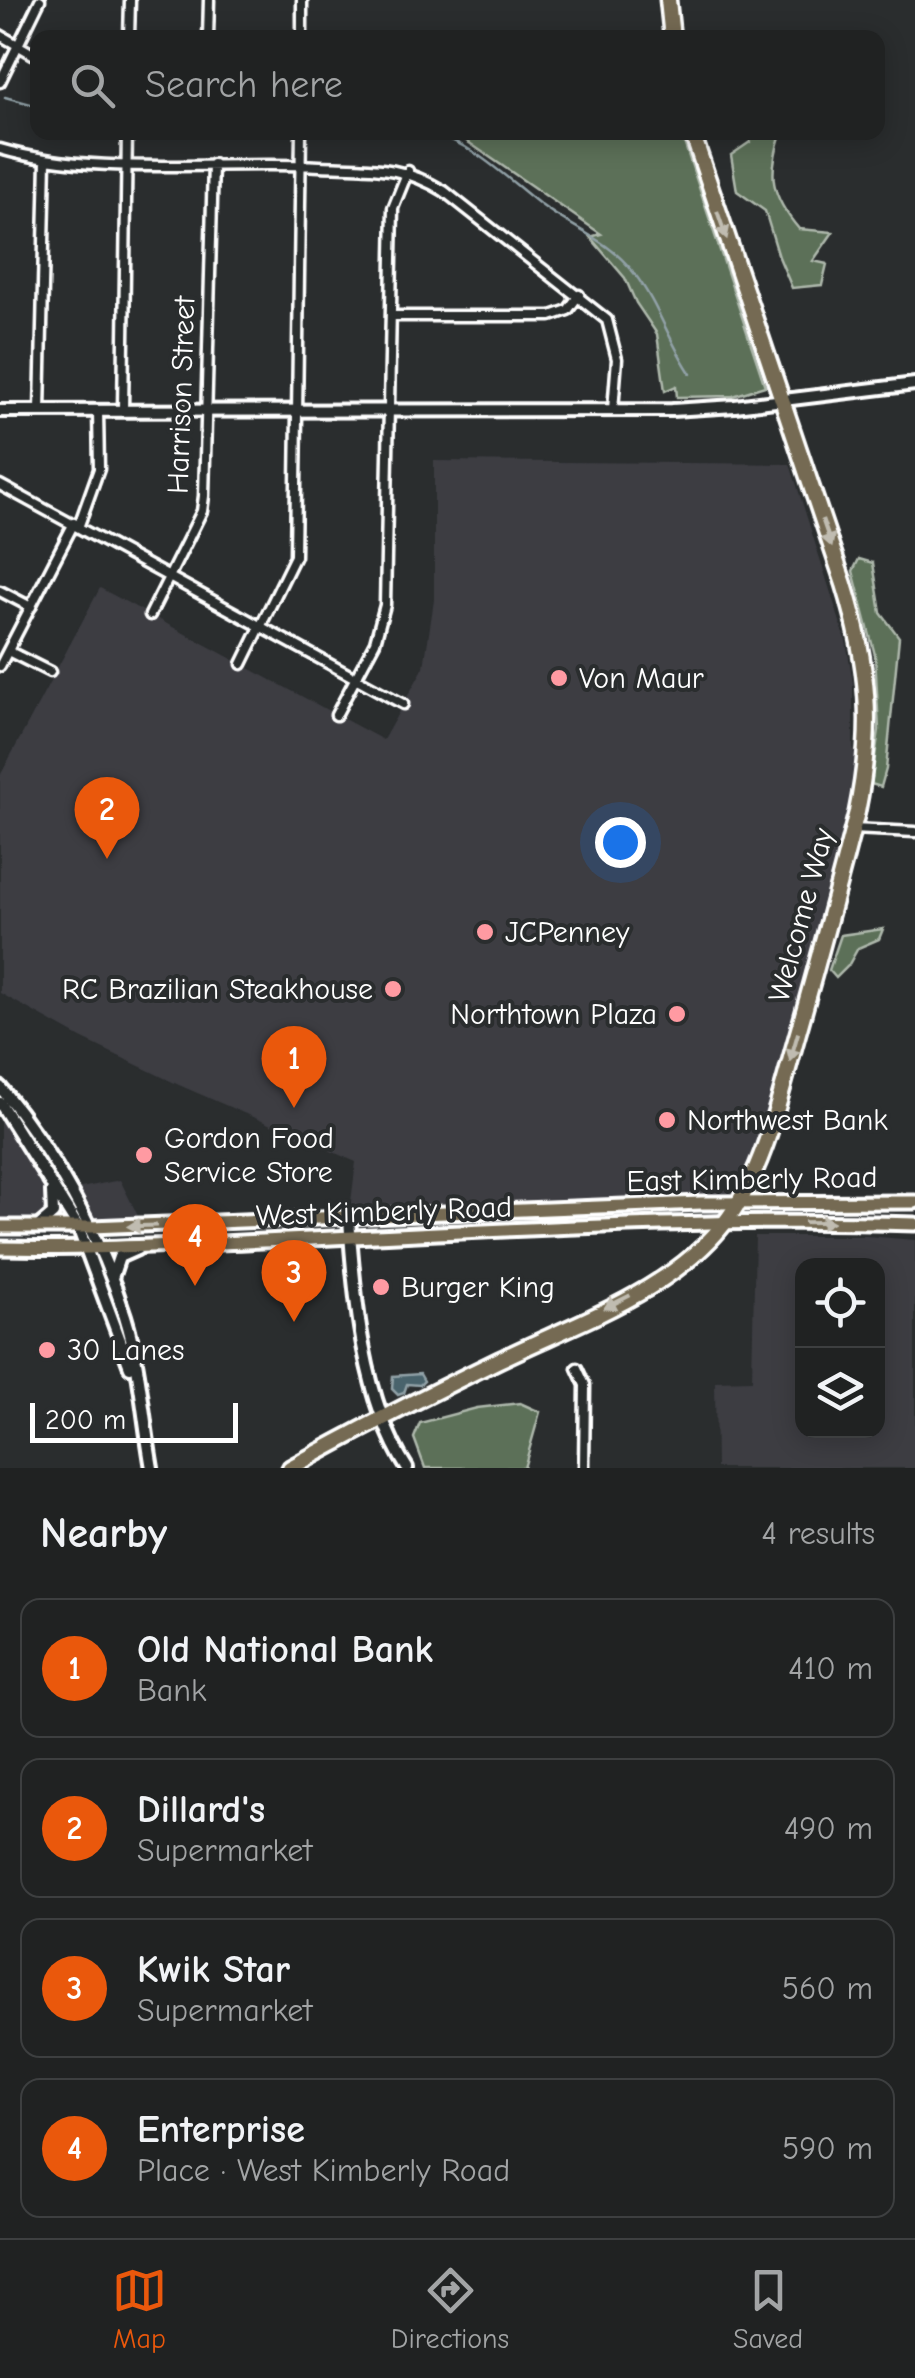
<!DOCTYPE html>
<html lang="en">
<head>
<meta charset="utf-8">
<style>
	:root { --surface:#202222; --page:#2d2f2f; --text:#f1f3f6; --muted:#a2a4a5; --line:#3d3f40; --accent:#ea580c }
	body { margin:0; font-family:"Comic Neue",sans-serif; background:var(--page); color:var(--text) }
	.controls { position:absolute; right:30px; bottom:30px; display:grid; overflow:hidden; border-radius:20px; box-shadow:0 5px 25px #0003 }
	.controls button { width:90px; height:90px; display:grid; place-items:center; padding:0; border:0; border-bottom:2px solid var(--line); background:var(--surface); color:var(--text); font:50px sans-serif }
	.scale { position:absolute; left:30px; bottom:25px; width:208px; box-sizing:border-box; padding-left:10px; border:5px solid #fff; border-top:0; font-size:28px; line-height:35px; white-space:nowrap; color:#fff; -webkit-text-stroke:8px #2a2d2e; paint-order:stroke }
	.you { position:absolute; left:620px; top:842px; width:35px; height:35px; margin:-25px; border:8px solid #fff; border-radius:50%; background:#1a73e8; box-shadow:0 0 0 15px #1a73e833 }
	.badge { display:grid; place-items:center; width:65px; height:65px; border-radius:50%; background:var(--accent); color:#fff; font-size:32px; font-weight:700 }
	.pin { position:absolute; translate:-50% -82px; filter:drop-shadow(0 2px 5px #0008) }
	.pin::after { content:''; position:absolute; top:52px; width:35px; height:30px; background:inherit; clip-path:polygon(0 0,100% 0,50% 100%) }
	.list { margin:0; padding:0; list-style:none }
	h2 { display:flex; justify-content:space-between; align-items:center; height:130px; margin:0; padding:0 40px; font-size:42px }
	h2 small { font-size:32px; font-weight:400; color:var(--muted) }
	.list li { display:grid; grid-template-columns:65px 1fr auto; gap:30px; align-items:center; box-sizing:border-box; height:140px; margin:0 20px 20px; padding:0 20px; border:2px solid var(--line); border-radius:20px }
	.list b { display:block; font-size:38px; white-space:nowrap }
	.list p { margin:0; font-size:32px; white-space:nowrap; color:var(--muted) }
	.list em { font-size:32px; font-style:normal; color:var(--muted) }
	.icon { flex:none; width:55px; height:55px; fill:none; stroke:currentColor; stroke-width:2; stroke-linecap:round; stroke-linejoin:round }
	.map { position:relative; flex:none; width:915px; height:1468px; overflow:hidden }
	.search { position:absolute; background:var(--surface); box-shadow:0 5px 25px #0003; left:30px; right:30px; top:30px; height:110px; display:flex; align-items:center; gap:25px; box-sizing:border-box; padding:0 35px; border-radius:20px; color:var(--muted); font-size:38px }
	.sheet { height:770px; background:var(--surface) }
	nav { display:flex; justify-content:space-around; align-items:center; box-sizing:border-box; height:140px; border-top:2px solid var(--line); background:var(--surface); font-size:28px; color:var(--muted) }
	nav a { display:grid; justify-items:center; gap:5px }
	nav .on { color:var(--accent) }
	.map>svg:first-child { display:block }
</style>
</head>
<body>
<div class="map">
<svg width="915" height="1468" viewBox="0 0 915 1468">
	<rect width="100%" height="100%" fill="#2a2d2e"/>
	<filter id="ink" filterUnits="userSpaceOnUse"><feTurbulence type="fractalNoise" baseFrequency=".01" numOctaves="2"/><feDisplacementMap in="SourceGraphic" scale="20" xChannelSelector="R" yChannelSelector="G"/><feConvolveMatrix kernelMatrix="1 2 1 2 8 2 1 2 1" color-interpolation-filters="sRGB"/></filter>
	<g filter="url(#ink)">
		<!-- built -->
		<path fill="#3d3d43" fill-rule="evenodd" d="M434 461 790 464 846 641 853 683V747L864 778 821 951 745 1189 701 1203 349 1218 356 1162 179 1085 81 1038 0 993V776L100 588 383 740 424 667 434 600Z
			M0 1103 50 1180 54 1200 45 1224 0 1227Z
			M120 1180 143 1226 91 1227 76 1189Z
			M755 1236H867L915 1240V1468H716L715 1381 752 1380ZM802 1266H878V1430H802Z"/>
		<!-- green -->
		<path fill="#5c7059" stroke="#aeb8ac" stroke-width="2.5" d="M455 133H681L765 386 733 396 677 397 676 386 665 391 657 334 636 303 625 278 590 237 601 234Z
			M752 133H781C768 174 770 195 799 229L833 232 813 261 827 264 822 285 792 288 779 257 765 211 737 191 731 155 750 142Z
			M859 559 873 563 881 613 899 637 886 769 881 787 871 784 879 730 875 655 853 571Z
			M883 929 879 939 858 948 848 966 836 978 829 970 841 935Z
			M520 1403 540 1412 524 1468H425L414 1438 420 1423 477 1408Z"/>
		<!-- water -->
		<path fill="#48636c" stroke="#91a1a7" stroke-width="2.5" d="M420 1374 424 1381 420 1385 407 1384 404 1393 398 1395 392 1389 393 1376Z"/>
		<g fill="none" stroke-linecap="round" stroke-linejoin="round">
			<!-- stream -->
			<path stroke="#91a1a7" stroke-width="2.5" d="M5 97 38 106
				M431 132C476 146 505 177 541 205 573 229 609 240 634 273 658 304 669 342 691 374"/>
			<!-- street casing -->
			<g stroke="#fff" stroke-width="15">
				<path id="street" d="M0 35 38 57
					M129 38 130 0
					M208 38 209 0
					M302 38V0
					M0 82 40 0
					M0 149C95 177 219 161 320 166 370 168 400 164 444 191L607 320 617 359 613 410
					M391 316H551L568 310 579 295
					M123 410 127 132
					M40 411 46 160
					M0 485 403 704
					M79 525 99 469 98 411
					M0 591 31 607
					M150 615 202 511 204 496 213 164
					M8 651 50 672
					M242 664 295 556 301 132
					M0 666 74 523
					M336 715 375 642 385 605 393 208 408 171
					M852 829 915 832
					M577 1368 585 1385 584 1468"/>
			</g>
			<!-- secondary casing -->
			<g stroke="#fff" stroke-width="18">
				<path id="secondary" d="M0 411 672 410 735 406 915 384
					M0 1087C54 1152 100 1236 125 1316 140 1364 143 1418 152 1468
					M0 1103 78 1227 130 1367
					M349 1218C354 1297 363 1400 407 1468
					M39 1226 53 1214 52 1191
					M112 1278 119 1257 137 1249"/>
			</g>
			<!-- primary casing -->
			<g stroke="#fff" stroke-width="19">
				<path id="primary" d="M0 1227H91L701 1203 915 1202
					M0 1248C96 1250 192 1244 287 1240 496 1231 706 1217 915 1224"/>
			</g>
			<!-- highway casing -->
			<g stroke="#fff" stroke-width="21">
				<path id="highway" d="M668 0 672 38
					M290 1468C358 1430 429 1394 499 1360 577 1322 677 1290 729 1217 764 1168 778 1104 794 1047 816 969 837 891 857 812 874 729 869 665 844 584L692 132"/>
			</g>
			<!-- street -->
			<use href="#street" stroke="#2a2d2e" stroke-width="8"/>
			<!-- secondary -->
			<use href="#secondary" stroke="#2a2d2e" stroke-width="10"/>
			<!-- primary -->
			<use href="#primary" stroke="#746b52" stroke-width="11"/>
			<!-- highway -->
			<use href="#highway" stroke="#746b52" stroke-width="14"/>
		</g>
		<!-- one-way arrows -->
		<defs><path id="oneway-solid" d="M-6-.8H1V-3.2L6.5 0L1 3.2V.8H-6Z" transform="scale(2.5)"/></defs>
		<g fill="#c0bcb1">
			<use href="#oneway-solid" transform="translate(722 225) rotate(71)"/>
			<use href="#oneway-solid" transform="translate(827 533) rotate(71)"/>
			<use href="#oneway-solid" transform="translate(794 1047) rotate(106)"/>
			<use href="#oneway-solid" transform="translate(819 1222) rotate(-1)"/>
			<use href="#oneway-solid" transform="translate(142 1226) rotate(178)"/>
			<use href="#oneway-solid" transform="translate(617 1302) rotate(153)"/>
		</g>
	</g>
	<!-- markers -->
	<g fill="#ff9aa2" stroke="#2a2d2e" stroke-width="4">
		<circle cx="559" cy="678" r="10"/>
		<circle cx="485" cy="932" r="10"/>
		<circle cx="393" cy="989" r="10"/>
		<circle cx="677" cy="1014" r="10"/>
		<circle cx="667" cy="1120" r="10"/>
		<circle cx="144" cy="1155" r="10"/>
		<circle cx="381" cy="1287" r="10"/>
		<circle cx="47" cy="1350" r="10"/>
	</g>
	<g text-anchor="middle" stroke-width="8" stroke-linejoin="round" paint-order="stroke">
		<!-- street labels -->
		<g font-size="30" fill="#fff" stroke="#2a2d2e">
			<text transform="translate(181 395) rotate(-88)" y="10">Harrison Street</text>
			<text transform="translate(801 915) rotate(-75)" y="10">Welcome Way</text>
			<text transform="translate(752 1179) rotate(-1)" y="10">East Kimberly Road</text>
			<text transform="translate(384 1211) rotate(-2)" y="10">West Kimberly Road</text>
		</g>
		<!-- poi labels -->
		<g font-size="30" fill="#fff" stroke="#2a2d2e" text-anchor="start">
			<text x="579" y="688">Von Maur</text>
			<text x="505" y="942">JCPenney</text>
			<text x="373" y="999" text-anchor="end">RC Brazilian Steakhouse</text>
			<text x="657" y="1024" text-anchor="end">Northtown Plaza</text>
			<text x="687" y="1130">Northwest Bank</text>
			<text x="164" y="1148">Gordon Food<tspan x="164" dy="34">Service Store</tspan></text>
			<text x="401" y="1297">Burger King</text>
			<text x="67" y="1360">30 Lanes</text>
		</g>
	</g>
</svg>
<div class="controls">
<button><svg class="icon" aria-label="locate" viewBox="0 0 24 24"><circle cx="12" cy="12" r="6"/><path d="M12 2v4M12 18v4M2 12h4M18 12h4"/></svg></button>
<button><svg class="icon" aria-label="layers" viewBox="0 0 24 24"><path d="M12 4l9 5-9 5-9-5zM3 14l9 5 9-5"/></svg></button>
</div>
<div class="scale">200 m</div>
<div class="you"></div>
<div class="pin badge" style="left:294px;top:1108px">1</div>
<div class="pin badge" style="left:107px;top:859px">2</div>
<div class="pin badge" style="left:294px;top:1322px">3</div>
<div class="pin badge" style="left:195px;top:1286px">4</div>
<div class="search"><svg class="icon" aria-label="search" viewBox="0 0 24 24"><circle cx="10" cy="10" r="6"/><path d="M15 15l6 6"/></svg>Search here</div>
</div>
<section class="sheet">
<h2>Nearby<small>4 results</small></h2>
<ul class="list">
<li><span class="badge">1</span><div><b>Old National Bank</b><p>Bank</p></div><em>410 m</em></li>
<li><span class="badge">2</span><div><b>Dillard's</b><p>Supermarket</p></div><em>490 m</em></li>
<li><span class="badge">3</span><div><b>Kwik Star</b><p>Supermarket</p></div><em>560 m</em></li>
<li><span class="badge">4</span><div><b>Enterprise</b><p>Place · West Kimberly Road</p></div><em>590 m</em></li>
</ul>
</section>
<nav>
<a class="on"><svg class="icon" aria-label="map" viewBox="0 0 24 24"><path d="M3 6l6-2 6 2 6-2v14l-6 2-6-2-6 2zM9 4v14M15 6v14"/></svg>Map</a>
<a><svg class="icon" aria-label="directions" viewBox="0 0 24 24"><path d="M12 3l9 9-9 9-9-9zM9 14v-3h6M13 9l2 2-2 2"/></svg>Directions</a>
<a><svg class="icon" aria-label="saved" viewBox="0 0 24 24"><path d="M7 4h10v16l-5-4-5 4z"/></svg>Saved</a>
</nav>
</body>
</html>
